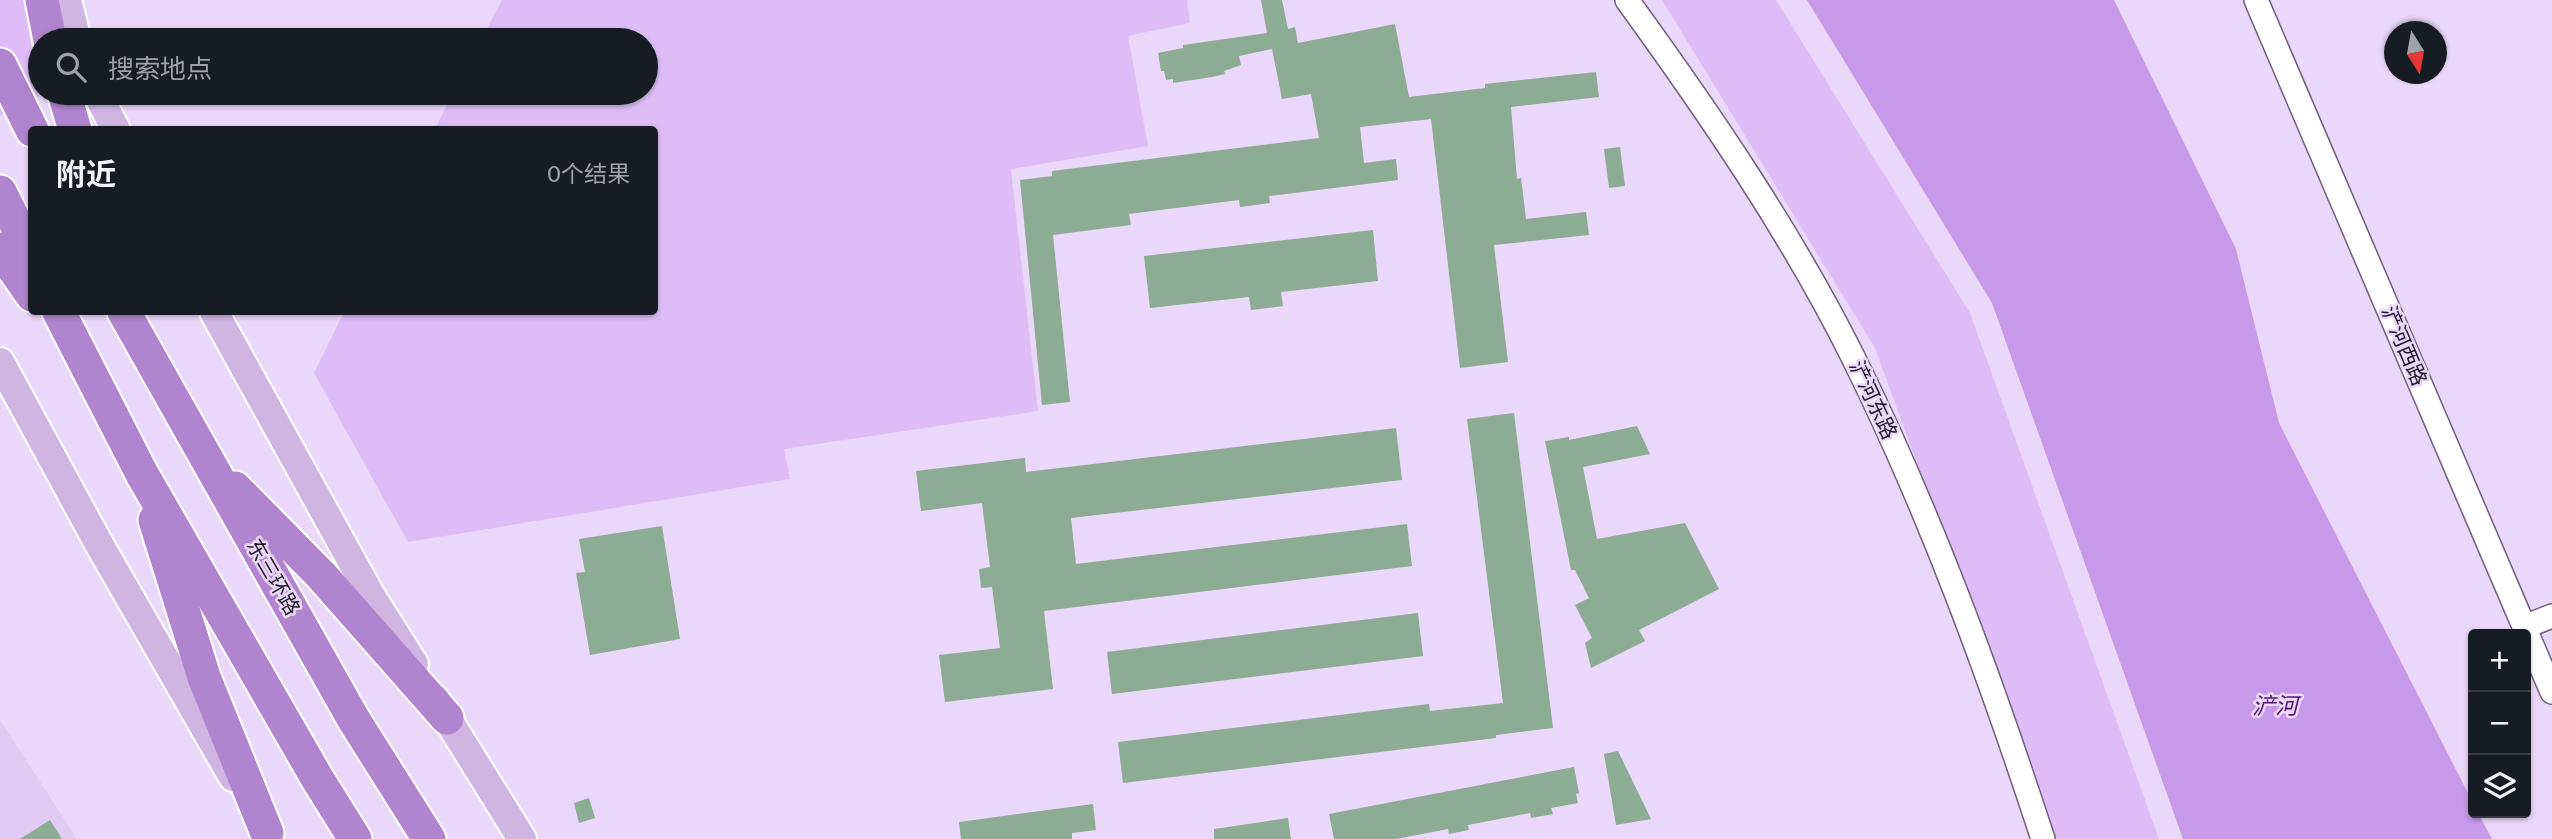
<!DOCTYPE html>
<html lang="zh">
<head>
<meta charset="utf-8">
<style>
	:root { --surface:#171b24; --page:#20242c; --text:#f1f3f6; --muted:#9ea1a6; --line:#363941 }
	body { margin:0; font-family:"Public Sans","Noto Sans SC",sans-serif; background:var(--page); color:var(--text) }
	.controls { position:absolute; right:21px; bottom:21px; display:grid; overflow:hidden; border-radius:7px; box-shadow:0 2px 5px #0004 }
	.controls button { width:63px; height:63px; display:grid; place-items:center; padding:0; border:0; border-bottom:2px solid var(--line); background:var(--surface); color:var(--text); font:35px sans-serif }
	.compass { position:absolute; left:2384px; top:21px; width:63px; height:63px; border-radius:50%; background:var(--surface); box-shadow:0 2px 5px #0004; rotate:169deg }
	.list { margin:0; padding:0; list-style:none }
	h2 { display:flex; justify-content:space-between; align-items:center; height:91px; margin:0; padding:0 28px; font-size:30px }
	h2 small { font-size:23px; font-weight:400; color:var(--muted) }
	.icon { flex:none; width:38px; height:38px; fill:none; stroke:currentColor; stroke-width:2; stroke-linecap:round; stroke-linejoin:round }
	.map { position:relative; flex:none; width:2552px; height:839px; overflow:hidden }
	.search { position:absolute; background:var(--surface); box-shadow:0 2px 5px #0004; left:28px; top:28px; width:630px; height:77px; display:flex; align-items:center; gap:18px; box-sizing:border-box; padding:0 24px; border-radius:38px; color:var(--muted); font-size:26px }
	.panel { position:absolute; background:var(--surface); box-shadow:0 2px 5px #0004; left:28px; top:126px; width:630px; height:189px; border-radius:7px }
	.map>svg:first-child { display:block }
</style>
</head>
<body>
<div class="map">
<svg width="2552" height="839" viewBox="0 0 2552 839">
	<rect width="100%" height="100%" fill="#ead7f9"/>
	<!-- built -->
	<path fill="#e1caf3" d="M0 720 77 839H0Z"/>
	<!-- green -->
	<path fill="#debdf7" d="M0 0H24L39 97 0 116Z
		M502 0H1187L1190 23 1128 36 1148 146 1011 169 1038 411 784 449 790 479 408 542 314 373 344 312H654V130L435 129 453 93H646V40H481Z
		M1662 0H1776L1970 313 2159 839H2054L1875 348Z"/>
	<!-- water -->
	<path fill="#c799e8" d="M1807 0H2114L2236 249 2279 423 2473 803V813H2478L2492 839H2183L1992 303Z"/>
	<!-- building -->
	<path fill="#8cac93" d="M1261 0H1282L1288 29 1295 27 1298 43 1395 24 1409 97 1485 88V84L1596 72 1599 97 1511 107 1517 179 1521 178 1526 219 1586 212 1589 235 1494 245 1508 362 1460 368 1431 119 1360 127 1364 163 1396 159 1398 180 1269 196 1270 203 1240 207 1239 200 1129 214 1131 225 1053 235 1070 402 1042 405 1020 180 1052 176V171L1319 138 1311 94 1282 99 1272 49 1239 56 1241 65 1224 71 1225 74 1212 77 1173 83V79L1166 80 1164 71H1161L1158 53 1183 48V45L1267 33Z
		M1620 147 1625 186 1609 188 1604 149Z
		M1373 230 1378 281 1281 292 1283 306 1251 310 1249 297 1150 308 1144 256Z
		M1514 413 1553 728 1496 735V738L1123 783 1118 742 1429 704 1430 711 1503 703 1467 419Z
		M1637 426 1650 454 1583 467 1597 539 1685 523 1719 589 1639 630 1645 641 1591 668 1585 643 1592 638 1575 605 1589 598 1575 570H1571L1545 441 1569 437V440Z
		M1396 428 1402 480 1071 518 1076 564 1407 524 1412 566 1044 611 1053 689 945 702 939 655 1000 648 992 587 981 588 979 569 990 567 982 503 921 511 916 471 1025 458 1026 472Z
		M662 526 680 639 590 655 576 573 585 572 579 539Z
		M1418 613 1423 656 1112 694 1107 652Z
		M1618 751 1651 819 1616 825 1604 754Z
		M1574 767 1579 793 1576 794 1578 803 1551 808 1553 814 1531 818 1530 813 1468 825 1469 830 1449 834 1448 829 1396 839H1334L1329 814Z
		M589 798 595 818 579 823 574 803Z
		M1093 804 1096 830 1072 833V839H961L959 822Z
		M1288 818 1291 839H1214V829Z
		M50 820 62 839H20Z"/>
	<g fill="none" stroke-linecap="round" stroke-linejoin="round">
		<!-- minor casing -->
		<g stroke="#6f5e7c" stroke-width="26">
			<path id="minor" d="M1627 0C1709 113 1790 231 1853 357 1930 512 1989 674 2043 839
				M2256 0 2552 692
				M2524 627 2552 616"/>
		</g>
		<!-- major casing -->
		<g stroke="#fff" stroke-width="32">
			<path id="major" d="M67 0 77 40
				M97 93 116 130
				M214 312 371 596 414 664
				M0 362 99 544 233 777
				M435 699 522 839"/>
		</g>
		<!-- highway casing -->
		<g stroke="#fff" stroke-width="37">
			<path id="highway" d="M42 0 50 40
				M0 65 32 130
				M64 93 75 130
				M0 192 32 256
				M0 249 32 295
				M59 312 142 474 317 778 355 839
				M124 312 354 720 429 839
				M235 488 321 575 447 718
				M155 520 204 677 267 833"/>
		</g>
		<!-- minor -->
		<use href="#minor" stroke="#fff" stroke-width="23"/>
		<!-- major -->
		<use href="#major" stroke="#d0b5e2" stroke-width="28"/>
		<!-- highway -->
		<use href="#highway" stroke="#b084cf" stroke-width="33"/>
	</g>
	<g text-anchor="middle" stroke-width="5" stroke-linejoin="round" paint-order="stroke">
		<!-- street labels -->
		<g font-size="21" fill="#1e1823" stroke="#ead7f9">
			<text transform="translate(2404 346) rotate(67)" y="7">浐河西路</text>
			<text transform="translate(1873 400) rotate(65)" y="7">浐河东路</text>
			<text transform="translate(273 577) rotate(60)" y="7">东三环路</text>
		</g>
		<!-- water labels -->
		<g font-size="23" font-style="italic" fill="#521472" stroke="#ead7f9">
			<text x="2275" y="714">浐河</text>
		</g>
	</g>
</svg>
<div class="controls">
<button>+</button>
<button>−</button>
<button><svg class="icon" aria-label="layers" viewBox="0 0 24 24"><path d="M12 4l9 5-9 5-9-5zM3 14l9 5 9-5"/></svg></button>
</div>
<svg class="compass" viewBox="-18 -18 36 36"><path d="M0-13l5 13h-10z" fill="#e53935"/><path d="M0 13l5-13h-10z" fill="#9ea1a6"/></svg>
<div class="search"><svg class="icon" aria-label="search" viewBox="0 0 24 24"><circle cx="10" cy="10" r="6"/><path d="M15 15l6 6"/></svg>搜索地点</div>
<section class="panel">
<h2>附近<small>0个结果</small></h2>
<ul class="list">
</ul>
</section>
</div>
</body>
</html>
